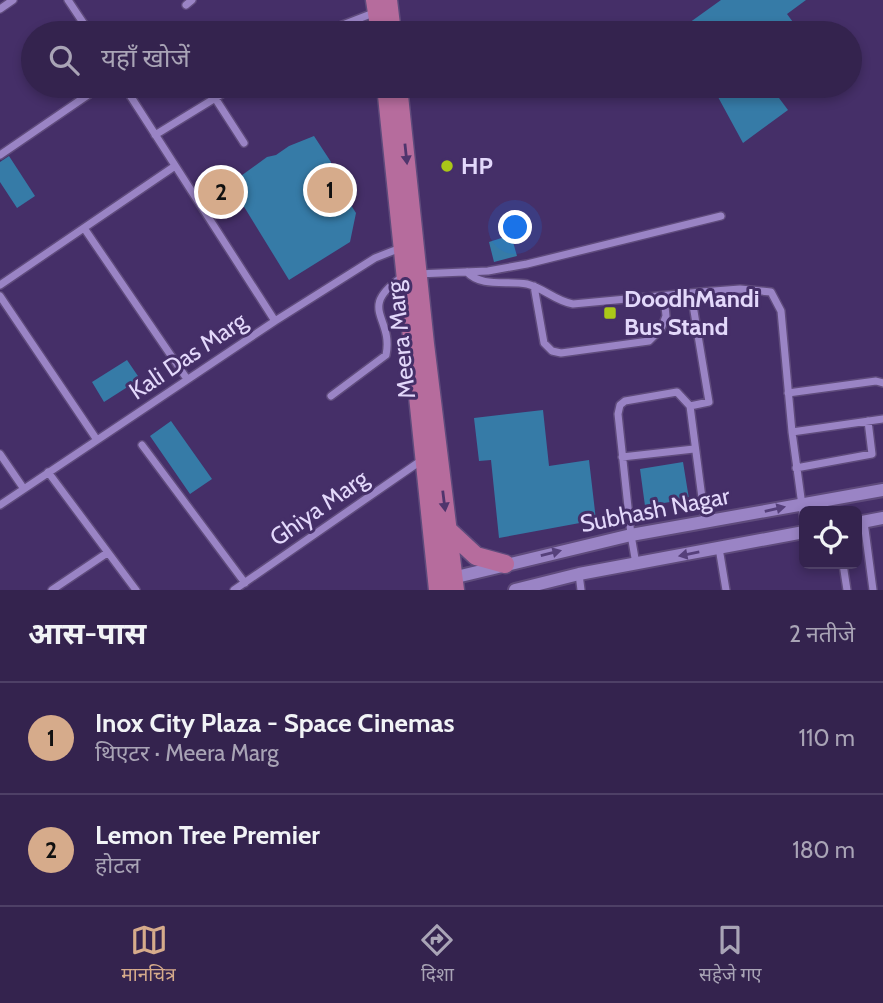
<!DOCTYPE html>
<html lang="hi">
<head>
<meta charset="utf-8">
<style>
	:root { --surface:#34234e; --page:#3c2b55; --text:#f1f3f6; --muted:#a9a4b6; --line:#4e4066; --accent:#d6ab8b }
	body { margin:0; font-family:Cabin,"Noto Sans Devanagari",sans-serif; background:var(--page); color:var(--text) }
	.controls { position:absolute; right:21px; bottom:21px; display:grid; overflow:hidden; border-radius:10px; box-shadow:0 4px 10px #0003 }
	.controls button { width:63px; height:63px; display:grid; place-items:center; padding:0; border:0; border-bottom:2px solid var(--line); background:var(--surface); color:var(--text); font:35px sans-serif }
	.you { position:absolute; left:516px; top:228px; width:24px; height:24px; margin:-18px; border:5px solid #fff; border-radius:50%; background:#1a73e8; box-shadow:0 0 0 10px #1a73e833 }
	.badge { display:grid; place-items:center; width:46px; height:46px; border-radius:50%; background:var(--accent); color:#111; font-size:23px; font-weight:700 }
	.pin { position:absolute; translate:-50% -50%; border:4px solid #fff; box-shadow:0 2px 7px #0006 }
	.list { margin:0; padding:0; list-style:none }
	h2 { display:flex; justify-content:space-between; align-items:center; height:91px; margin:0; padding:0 28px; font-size:30px }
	h2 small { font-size:23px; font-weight:400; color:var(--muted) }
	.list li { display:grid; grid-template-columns:46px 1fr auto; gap:21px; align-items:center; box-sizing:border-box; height:112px; padding:0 28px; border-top:2px solid var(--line) }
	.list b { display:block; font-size:26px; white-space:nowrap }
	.list p { margin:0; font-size:23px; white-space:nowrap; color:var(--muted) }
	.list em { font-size:23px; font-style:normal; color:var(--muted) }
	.icon { flex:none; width:38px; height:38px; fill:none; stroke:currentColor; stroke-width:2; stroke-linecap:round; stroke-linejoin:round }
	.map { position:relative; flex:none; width:883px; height:590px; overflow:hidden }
	.search { position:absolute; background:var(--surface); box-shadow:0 4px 10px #0003; left:21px; right:21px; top:21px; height:77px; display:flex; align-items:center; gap:18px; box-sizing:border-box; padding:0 24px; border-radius:38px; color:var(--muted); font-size:26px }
	.sheet { height:315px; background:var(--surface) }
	nav { display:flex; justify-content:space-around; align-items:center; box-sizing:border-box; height:98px; border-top:2px solid var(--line); background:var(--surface); font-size:19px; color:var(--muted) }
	nav a { display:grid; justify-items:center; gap:4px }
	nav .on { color:var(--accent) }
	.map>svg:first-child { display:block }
</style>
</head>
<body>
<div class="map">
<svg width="883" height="590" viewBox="0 0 883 590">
	<rect width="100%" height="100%" fill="#452f68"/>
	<!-- building -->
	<path fill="#367ba7" d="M721 0H806L787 14 801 33H675Z
		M726 86H788L776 94 788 110 743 143 718 97Z
		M314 136 331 162V174L356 213 350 242 289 280 235 192 238 178 267 157 276 155 289 146Z
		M9 156 35 196 17 208 0 182V162Z
		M511 235 517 256 494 262 489 242Z
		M127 360 140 379 104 402 92 382Z
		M543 410 549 466 589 460 596 520 499 538 491 460 479 461 474 418Z
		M171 421 212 479 190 494 150 436Z
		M683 462 689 499 645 506 640 469Z"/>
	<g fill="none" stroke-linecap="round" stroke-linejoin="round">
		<!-- minor casing -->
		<g stroke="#5f4b7c" stroke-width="10">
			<path id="minor" d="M68 0 90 33
				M186 5 192 0
				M0 9 13 0
				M322 33 376 12
				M124 86 275 321
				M215 98 244 143
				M155 135 235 86
				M0 155 101 86
				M84 228 187 379
				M467 272C482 288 507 280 527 284 544 288 555 301 573 304L701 292 740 289 771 292 781 311 792 432 804 520
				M417 274 488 271 527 264 721 216
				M0 285 175 166
				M534 286 544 343 552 351 561 353 649 341 661 329 666 316 664 296
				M0 296 97 440
				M788 393 876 381 883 383
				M331 396 386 355C394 317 356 309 402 277
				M690 406 709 402 691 293
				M792 432 883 419
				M142 445 245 583
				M0 454 24 489
				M622 457 694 449
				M796 468 872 454 868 421
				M48 472 136 590
				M0 505 275 321 375 258 403 247
				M864 522 873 590
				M719 548 726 590
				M636 564 631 535 618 414 620 405 625 401 677 392 690 406 705 521
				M843 564 847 590
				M579 574 581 590
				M52 590 107 553
				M234 590 422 460"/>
		</g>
		<!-- tertiary casing -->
		<g stroke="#5f4b7c" stroke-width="16">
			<path id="tertiary" d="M857 523 883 518
				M448 579 631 535 883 490
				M515 590 579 574 804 532"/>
		</g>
		<!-- primary casing -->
		<g stroke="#5f4b7c" stroke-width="21">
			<path id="primary" d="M375 0 380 33
				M388 0 392 33
				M386 86 438 590
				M398 86 425 344 455 590
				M447 529 476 556 505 564"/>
		</g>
		<!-- minor -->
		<use href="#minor" stroke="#9a84c5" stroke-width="7"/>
		<!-- tertiary -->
		<use href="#tertiary" stroke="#9a84c5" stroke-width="12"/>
		<!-- primary -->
		<use href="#primary" stroke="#b66c9d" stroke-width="18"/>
	</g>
	<!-- one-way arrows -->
	<defs><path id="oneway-solid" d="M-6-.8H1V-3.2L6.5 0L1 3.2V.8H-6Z" transform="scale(1.75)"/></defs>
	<g fill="#50356d">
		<use href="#oneway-solid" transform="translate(406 154) rotate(84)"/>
		<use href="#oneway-solid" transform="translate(444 501) rotate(83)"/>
	</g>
	<g fill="#56407b">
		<use href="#oneway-solid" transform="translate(775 509) rotate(-13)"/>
		<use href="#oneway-solid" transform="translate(551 553) rotate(-14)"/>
		<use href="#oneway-solid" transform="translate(689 554) rotate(169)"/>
	</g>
	<!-- markers -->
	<g fill="#aac718" stroke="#452f68" stroke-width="2.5">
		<circle cx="447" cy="166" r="7"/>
		<rect x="603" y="306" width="14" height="14" rx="3.5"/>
	</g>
	<g text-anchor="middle" stroke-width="6" stroke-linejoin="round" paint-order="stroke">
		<!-- poi labels -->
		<g font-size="24" font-weight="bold" fill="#e3d8fb" stroke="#452f68" text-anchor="start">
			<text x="461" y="174">HP</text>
			<text x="624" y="307">DoodhMandi<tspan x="624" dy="28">Bus Stand</tspan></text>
		</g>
		<!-- street labels -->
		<g font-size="24" fill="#e3d8fb" stroke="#452f68">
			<text transform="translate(401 340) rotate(-96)" y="8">Meera Marg</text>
			<text transform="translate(188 356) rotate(-34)" y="8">Kali Das Marg</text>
			<text transform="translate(319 508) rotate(-35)" y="8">Ghiya Marg</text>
			<text transform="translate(655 510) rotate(-11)" y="8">Subhash Nagar</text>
		</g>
	</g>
</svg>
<div class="controls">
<button><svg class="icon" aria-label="locate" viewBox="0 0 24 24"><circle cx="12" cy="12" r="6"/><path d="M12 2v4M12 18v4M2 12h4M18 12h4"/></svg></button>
</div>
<div class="you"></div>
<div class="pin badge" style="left:330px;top:190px">1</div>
<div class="pin badge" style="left:221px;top:192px">2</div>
<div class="search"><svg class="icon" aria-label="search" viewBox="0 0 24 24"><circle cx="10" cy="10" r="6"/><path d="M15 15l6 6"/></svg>यहाँ खोजें</div>
</div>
<section class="sheet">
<h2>आस-पास<small>2 नतीजे</small></h2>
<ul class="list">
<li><span class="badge">1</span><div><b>Inox City Plaza - Space Cinemas</b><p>थिएटर · Meera Marg</p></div><em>110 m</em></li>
<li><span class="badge">2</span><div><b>Lemon Tree Premier</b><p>होटल</p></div><em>180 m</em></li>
</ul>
</section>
<nav>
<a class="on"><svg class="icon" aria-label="map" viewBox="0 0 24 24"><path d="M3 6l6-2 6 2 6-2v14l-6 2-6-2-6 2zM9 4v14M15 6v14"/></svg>मानचित्र</a>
<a><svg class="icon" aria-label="directions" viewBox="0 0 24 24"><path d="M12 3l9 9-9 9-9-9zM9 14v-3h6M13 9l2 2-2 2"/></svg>दिशा</a>
<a><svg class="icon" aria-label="saved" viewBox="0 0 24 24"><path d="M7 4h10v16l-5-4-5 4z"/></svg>सहेजे गए</a>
</nav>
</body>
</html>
